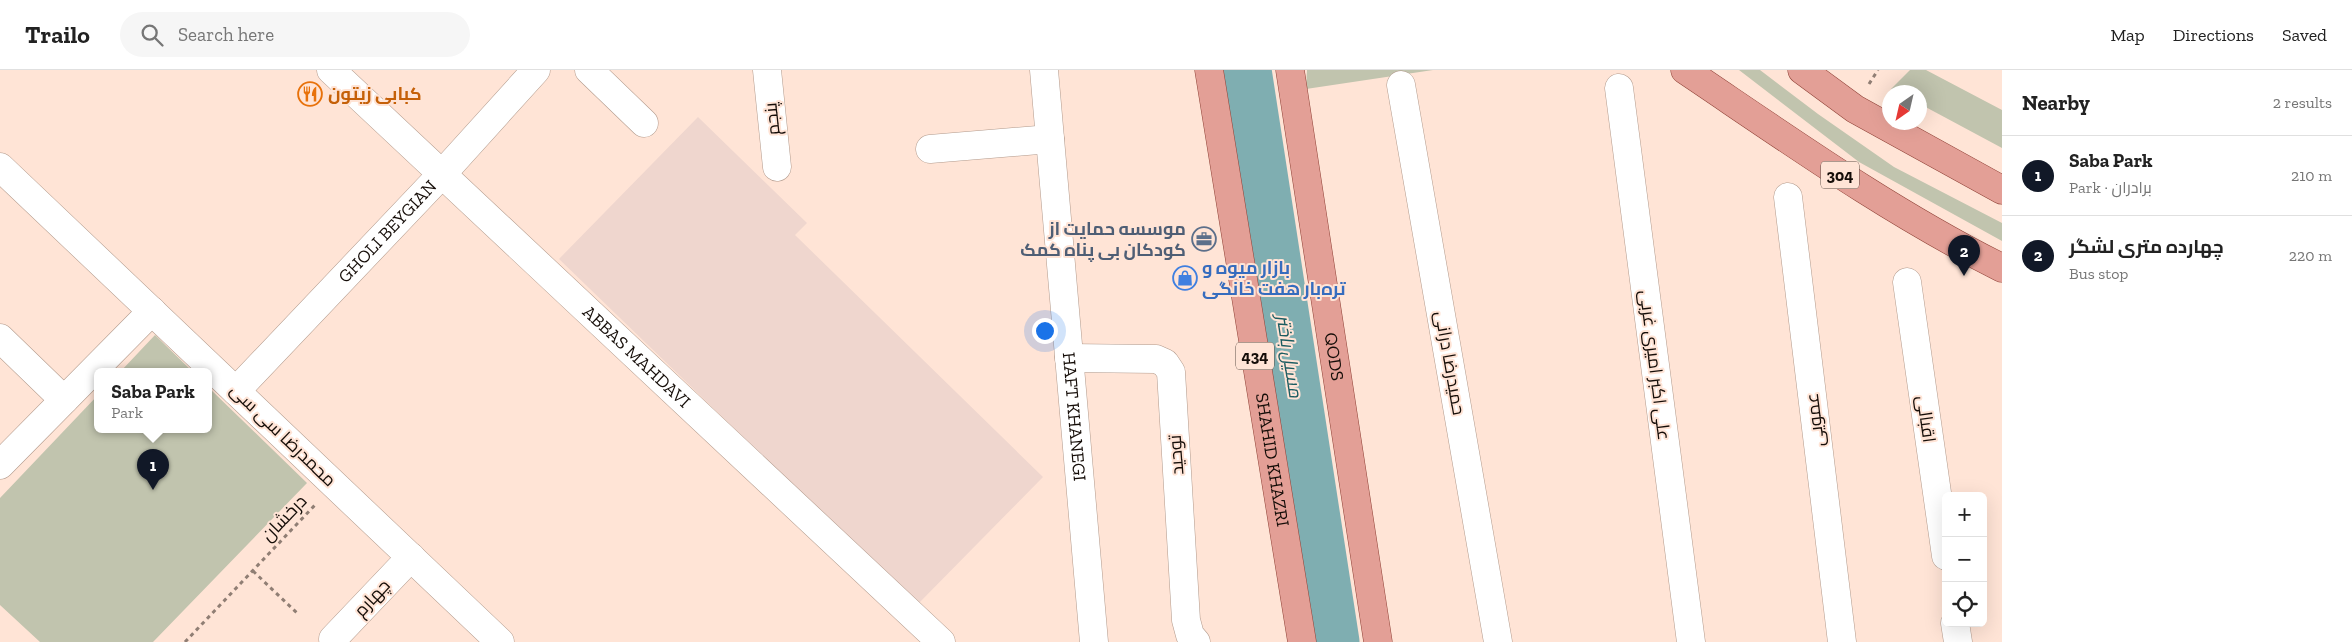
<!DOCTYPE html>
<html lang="en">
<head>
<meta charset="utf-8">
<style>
	:root { --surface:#fff; --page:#f6f6f6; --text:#222; --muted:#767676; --line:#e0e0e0; --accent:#111827 }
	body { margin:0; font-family:"Zilla Slab",Cairo,serif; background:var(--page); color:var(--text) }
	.controls { position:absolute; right:15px; bottom:15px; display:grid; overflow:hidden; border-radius:8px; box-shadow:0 5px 20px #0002 }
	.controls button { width:45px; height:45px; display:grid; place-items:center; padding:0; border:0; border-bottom:1px solid var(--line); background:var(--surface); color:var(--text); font:25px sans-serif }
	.compass { position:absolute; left:1882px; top:15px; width:45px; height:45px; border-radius:50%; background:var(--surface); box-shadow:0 5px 20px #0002; rotate:214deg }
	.you { position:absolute; left:1044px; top:260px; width:18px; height:18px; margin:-12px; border:4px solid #fff; border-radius:50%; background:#1a73e8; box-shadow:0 0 0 8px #1a73e833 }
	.badge { display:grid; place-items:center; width:32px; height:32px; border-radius:50%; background:var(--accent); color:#fff; font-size:16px; font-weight:700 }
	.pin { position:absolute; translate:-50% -41px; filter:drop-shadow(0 1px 2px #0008) }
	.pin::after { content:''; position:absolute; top:26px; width:18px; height:15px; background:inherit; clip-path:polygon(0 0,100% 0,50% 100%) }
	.popup { position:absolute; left:94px; top:298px; width:118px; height:65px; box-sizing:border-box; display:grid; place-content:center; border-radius:8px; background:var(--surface); filter:drop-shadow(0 1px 4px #0005); font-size:16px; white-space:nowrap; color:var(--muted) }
	.popup b { font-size:19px; color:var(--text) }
	.popup::after { content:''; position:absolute; left:50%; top:100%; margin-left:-10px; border:10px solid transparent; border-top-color:var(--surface) }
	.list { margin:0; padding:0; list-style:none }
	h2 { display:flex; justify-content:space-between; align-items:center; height:65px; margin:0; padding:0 20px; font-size:21px }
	h2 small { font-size:16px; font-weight:400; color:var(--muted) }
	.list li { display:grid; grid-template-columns:32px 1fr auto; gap:15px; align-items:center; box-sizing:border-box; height:80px; padding:0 20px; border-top:1px solid var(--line) }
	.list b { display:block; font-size:19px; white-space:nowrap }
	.list p { margin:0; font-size:16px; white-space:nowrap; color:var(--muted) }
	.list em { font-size:16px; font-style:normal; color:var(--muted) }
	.icon { flex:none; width:28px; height:28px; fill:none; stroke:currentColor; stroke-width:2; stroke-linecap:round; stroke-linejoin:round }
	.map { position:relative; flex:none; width:2002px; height:572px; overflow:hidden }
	header { display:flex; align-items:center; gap:30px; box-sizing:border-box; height:70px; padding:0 25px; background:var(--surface); border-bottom:1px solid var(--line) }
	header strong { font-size:24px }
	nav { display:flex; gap:28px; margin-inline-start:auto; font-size:18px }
	.search { width:350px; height:45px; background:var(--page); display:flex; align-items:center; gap:12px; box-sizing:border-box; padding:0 18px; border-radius:28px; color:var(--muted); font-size:19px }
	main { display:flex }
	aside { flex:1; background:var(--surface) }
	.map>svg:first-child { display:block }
</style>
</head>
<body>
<header>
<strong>Trailo</strong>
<div class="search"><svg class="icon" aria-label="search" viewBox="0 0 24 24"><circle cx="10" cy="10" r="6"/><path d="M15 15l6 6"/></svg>Search here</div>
<nav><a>Map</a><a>Directions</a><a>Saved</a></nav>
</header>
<main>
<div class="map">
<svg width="2002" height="572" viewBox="0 0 2002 572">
	<rect width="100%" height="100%" fill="#ffe4d6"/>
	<!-- education -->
	<path fill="#efd6ce" d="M698 47 807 153 795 165 1043 407 917 535 559 189Z"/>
	<!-- green -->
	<path fill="#c1c4ae" d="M1307 0H1433L1306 19Z
		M1739 0H1760L1818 44 1894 97 2002 153V171L1859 92Z
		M1910 0H1926L2002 40V78L1920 34V22H1897L1891 19Z
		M155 265 192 301H121Z
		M208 317 307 413 153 572H40L0 535V428L98 325V359H208Z"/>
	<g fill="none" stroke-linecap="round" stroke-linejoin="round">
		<!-- river -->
		<path stroke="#7faeb1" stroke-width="51" d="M1246 0 1334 572"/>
		<!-- minor casing -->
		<g stroke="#b29a8c" stroke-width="29">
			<g id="minor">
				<path id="s1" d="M331 0 941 572"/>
				<path d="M589 0 644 53"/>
				<path d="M767 0 777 97"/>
				<path id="s2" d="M1044 0 1094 572"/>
				<path d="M1401 15 1498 572"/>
				<path d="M1619 18 1691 572"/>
				<path d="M930 79 1050 69"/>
				<path d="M0 97 500 572"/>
				<path d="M1788 127 1842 572"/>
				<path d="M1907 212 1946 486"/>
				<path d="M0 268 64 330"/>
				<path d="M1069 288 1156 289 1165 293 1171 302 1186 550 1190 565 1196 572"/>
				<path id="s3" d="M236 321 442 104 536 0"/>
				<path d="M0 395 152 241"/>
				<path d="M1955 553 1958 572"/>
				<path d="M333 569 411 487"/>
			</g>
		</g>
		<!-- primary casing -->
		<g stroke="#8f4237" stroke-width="29">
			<g id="primary">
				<path id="s4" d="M1209 0 1302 572"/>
				<path id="s5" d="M1290 0 1378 572"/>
				<path d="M1685 0C1789 70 1890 142 2002 198"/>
				<path d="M1802 0 1855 39 2002 120"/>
			</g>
		</g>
		<!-- path -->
		<path stroke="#907e74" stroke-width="3" stroke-dasharray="4 4" stroke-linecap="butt" d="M1869 14 1878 0
			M253 501 298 544
			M185 572 315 435"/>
		<!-- minor -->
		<use href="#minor" stroke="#fff" stroke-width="28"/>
		<!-- primary -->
		<use href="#primary" stroke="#e39f96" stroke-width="28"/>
	</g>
	<!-- icons -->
	<defs>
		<g id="restaurant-ring" transform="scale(1.25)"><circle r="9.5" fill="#ffe4d6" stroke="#e8710a" stroke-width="1.5"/><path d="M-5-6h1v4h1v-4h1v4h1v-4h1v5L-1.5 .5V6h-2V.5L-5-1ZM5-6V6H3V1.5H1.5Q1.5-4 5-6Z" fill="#e8710a"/></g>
		<g id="office-ring" transform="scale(1.25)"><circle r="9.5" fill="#ffe4d6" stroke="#5c6f8a" stroke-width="1.5"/><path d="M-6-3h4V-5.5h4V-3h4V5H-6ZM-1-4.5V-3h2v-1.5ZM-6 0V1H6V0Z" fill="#5c6f8a"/></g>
		<g id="shop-ring" transform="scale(1.25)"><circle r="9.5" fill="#ffe4d6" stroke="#3f7fe0" stroke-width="1.5"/><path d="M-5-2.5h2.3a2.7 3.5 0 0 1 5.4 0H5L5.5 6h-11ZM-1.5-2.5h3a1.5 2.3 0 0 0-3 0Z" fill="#3f7fe0"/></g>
	</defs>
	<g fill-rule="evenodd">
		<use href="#restaurant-ring" x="310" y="24"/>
		<use href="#office-ring" x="1204" y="169"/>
		<use href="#shop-ring" x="1185" y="208"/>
	</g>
	<g text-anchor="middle" stroke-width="4" stroke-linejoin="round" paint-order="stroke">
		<!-- shield labels -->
		<g fill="#ffe4d6" stroke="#5b4e46" stroke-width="1">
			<rect x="1821" y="91.5" width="38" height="27" rx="4"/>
			<rect x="1236" y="272.5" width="38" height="27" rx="4"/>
		</g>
		<g font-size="16" font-weight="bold" fill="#150d08">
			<text x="1840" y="111">304</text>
			<text x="1255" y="292">434</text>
		</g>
		<!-- food labels -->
		<g font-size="18" font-weight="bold" fill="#c56008" stroke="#ffe4d6" text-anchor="start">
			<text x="328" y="30">کبابی زیتون</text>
		</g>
		<!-- street labels -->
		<g font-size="18" fill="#150d08" stroke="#ffe4d6">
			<text transform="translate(772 49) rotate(-96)" y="6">پنجم</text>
			<text dy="6" stroke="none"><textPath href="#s3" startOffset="220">GHOLI BEYGIAN</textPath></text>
			<text dy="6" stroke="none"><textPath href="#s1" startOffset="419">ABBAS MAHDAVI</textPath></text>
			<text dy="6" stroke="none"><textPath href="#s5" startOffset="290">QODS</textPath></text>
			<text transform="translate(1450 293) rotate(80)" y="6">حمیدرضا درانی</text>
			<text transform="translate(1655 295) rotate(83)" y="6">علی اکبر امیری غربی</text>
			<text dy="6" stroke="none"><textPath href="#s2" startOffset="348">HAFT KHANEGI</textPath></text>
			<text transform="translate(1926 349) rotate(82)" y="6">اقبالی</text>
			<text transform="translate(1815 350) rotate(-97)" y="6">عمویی</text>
			<text transform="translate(283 365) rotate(44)" y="6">محمدرضا سی سی</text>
			<text transform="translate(1176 385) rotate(-94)" y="6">توحید</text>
			<text dy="6" stroke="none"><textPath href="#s4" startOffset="395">SHAHID KHAZRI</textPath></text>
			<text transform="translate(284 448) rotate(-46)" y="6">درخشان</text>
			<text transform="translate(372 528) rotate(-47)" y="6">چهارم</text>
		</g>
		<!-- service labels -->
		<g font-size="18" font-weight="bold" fill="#4e5e75" stroke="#ffe4d6" text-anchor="end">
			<text x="1186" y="165">موسسه حمایت از<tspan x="1186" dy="21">کودکان بی پناه کمک</tspan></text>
		</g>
		<!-- shop labels -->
		<g font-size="18" font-weight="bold" fill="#366cbe" stroke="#ffe4d6" text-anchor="start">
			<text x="1202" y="204">بازار میوه و<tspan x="1202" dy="21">تره‌بار هفت خانگی</tspan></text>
		</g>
		<!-- water labels -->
		<g font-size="19" font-style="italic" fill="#1c5c61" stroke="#ffe4d6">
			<text transform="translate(1290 286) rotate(81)" y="7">مسیل باختر</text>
		</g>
	</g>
</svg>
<div class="controls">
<button>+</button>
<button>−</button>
<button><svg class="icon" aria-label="locate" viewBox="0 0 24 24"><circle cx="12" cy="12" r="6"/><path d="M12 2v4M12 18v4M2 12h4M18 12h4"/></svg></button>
</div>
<svg class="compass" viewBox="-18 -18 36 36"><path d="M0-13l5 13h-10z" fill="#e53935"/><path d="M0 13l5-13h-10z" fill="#767676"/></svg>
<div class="you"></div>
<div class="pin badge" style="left:153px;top:420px">1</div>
<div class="popup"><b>Saba Park</b>Park</div>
<div class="pin badge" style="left:1964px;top:206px">2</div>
</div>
<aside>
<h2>Nearby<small>2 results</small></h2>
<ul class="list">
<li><span class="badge">1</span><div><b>Saba Park</b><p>Park · برادران</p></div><em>210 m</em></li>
<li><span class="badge">2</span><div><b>چهارده متری لشگر</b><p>Bus stop</p></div><em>220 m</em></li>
</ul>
</aside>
</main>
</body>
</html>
